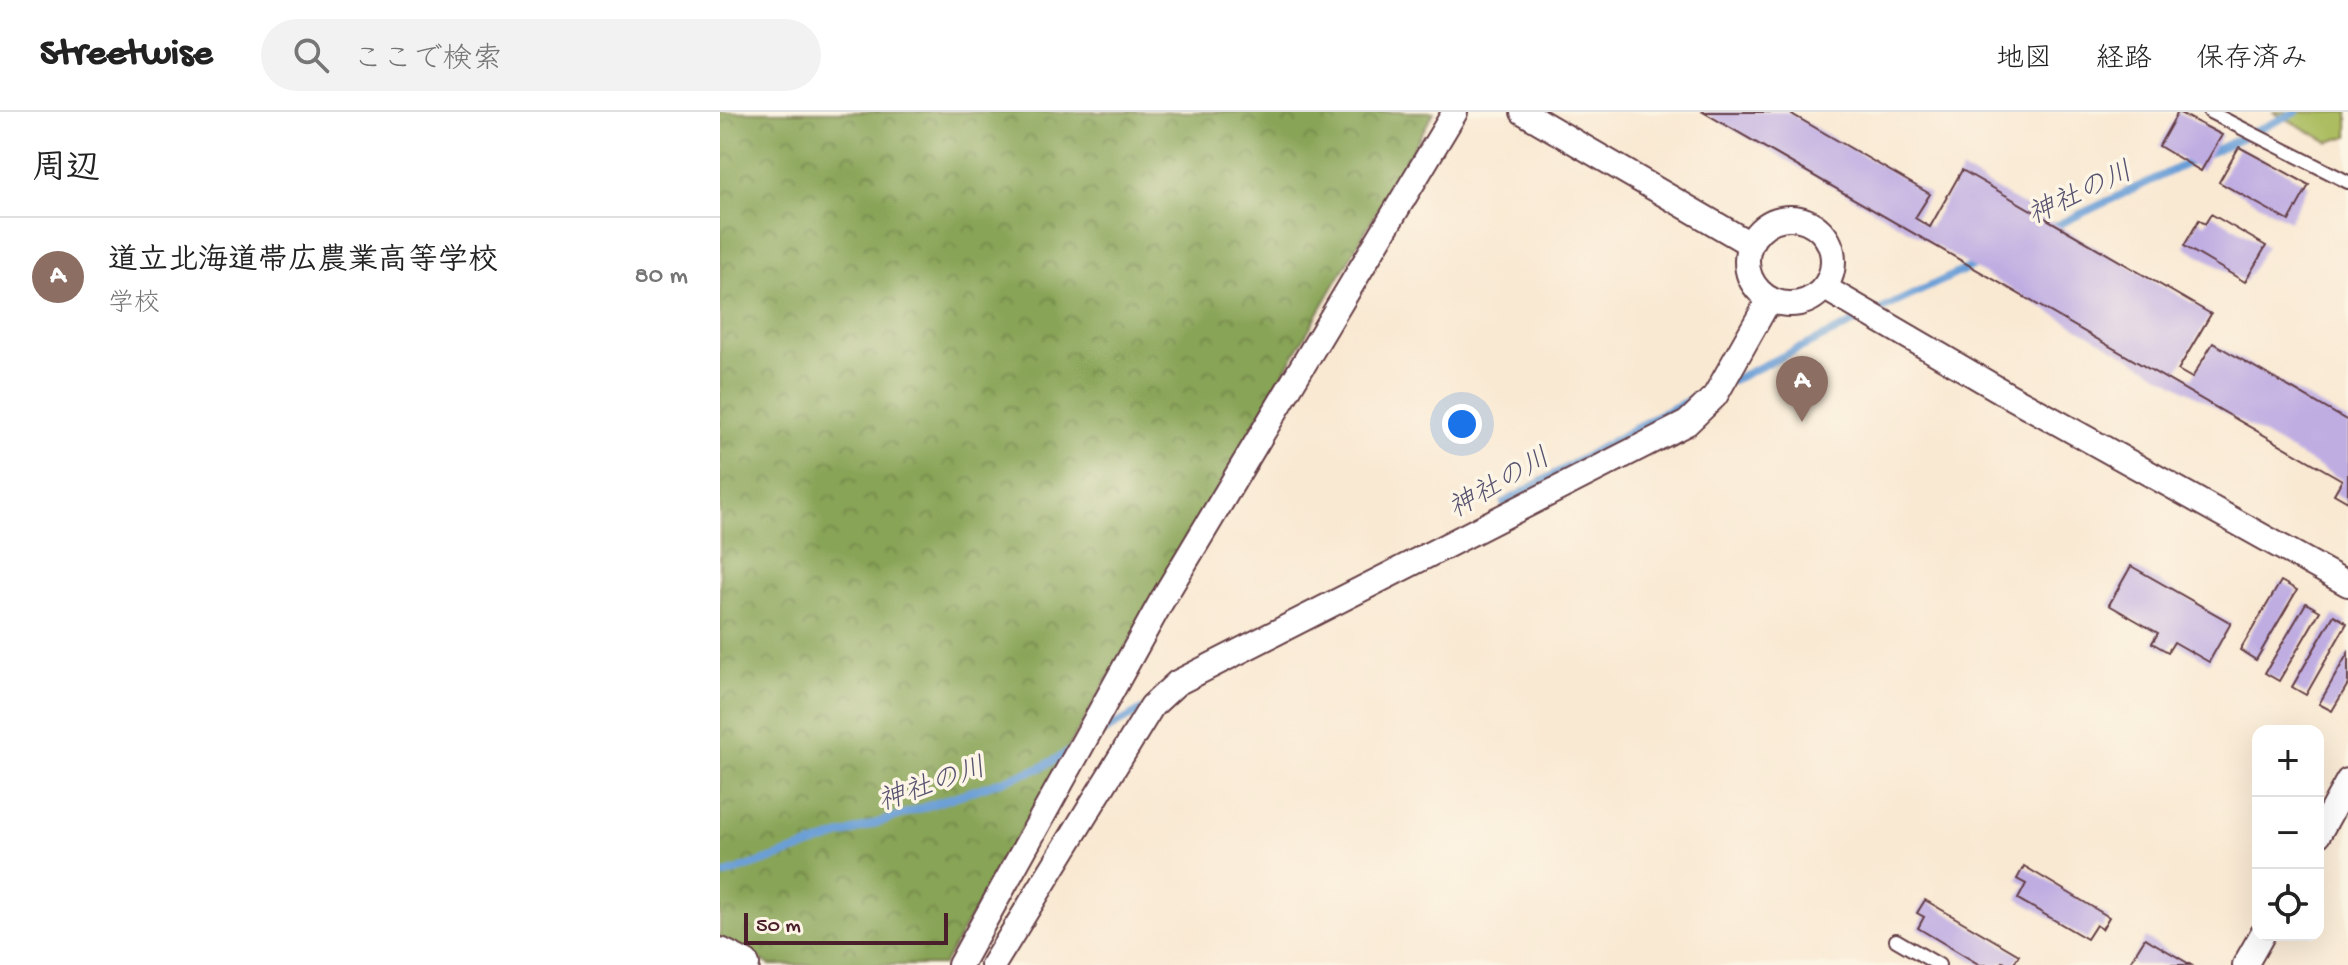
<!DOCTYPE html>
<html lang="ja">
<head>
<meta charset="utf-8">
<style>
	:root { --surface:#fff; --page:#f2f2f2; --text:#222; --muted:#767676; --line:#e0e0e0; --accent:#d1495b }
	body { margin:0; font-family:"Gochi Hand","Klee One",sans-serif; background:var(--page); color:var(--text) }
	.controls { position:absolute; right:24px; bottom:24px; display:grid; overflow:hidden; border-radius:16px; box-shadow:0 8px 32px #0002 }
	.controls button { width:72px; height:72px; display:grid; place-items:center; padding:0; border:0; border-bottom:2px solid var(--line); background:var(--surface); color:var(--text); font:40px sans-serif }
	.scale { position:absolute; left:24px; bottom:20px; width:204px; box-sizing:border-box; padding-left:8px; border:4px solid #4a1f2b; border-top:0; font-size:22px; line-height:28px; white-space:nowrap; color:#4a1f2b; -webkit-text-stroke:6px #fcf5e5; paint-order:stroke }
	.you { position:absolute; left:742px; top:312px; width:28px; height:28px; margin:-20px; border:6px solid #fff; border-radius:50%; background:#1a73e8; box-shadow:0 0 0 12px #1a73e833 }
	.badge { display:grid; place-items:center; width:52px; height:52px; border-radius:50%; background:var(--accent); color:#fff; font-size:26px; font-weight:700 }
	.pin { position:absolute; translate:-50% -66px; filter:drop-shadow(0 2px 4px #0008) }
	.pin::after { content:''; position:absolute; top:42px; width:28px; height:24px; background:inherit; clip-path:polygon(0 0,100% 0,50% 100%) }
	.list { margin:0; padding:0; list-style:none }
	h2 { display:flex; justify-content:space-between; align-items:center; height:104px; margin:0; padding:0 32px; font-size:34px }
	h2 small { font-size:26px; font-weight:400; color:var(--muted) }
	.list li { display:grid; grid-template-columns:52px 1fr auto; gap:24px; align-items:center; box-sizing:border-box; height:120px; padding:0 32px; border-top:2px solid var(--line) }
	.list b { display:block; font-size:30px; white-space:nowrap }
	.list p { margin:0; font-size:26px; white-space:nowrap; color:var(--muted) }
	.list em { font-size:26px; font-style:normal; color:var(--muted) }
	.icon { flex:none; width:44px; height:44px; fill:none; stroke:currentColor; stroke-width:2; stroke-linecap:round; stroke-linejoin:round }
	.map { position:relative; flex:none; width:1628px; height:853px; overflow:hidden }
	header { display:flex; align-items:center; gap:48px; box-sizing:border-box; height:112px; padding:0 40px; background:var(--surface); border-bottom:2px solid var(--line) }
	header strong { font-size:38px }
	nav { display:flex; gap:44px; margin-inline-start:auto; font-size:28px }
	.search { width:560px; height:72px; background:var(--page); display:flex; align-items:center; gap:20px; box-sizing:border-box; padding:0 28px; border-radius:44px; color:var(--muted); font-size:30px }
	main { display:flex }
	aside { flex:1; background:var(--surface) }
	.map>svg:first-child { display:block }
</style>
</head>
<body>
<header>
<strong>Streetwise</strong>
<div class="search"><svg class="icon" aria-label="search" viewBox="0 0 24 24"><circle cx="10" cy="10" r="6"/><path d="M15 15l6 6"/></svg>ここで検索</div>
<nav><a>地図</a><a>経路</a><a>保存済み</a></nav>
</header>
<main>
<aside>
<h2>周辺<small></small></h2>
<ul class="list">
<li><span class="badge" style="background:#8d6e63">A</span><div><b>道立北海道帯広農業高等学校</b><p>学校</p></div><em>80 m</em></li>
</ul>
</aside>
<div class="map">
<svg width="1628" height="853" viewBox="0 0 1628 853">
	<defs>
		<pattern id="forest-crowns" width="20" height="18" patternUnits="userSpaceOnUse" patternTransform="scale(2)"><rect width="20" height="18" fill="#88a457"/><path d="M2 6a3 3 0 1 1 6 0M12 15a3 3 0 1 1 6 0" fill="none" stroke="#718548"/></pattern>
	</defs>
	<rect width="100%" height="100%" fill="#fcf5e5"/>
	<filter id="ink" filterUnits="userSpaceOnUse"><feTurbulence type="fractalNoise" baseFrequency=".0125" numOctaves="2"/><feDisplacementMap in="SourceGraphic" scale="16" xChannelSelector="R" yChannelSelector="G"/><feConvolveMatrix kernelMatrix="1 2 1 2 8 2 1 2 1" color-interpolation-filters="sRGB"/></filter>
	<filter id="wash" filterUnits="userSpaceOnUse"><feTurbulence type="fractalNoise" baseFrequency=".006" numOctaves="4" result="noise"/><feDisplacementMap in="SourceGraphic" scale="32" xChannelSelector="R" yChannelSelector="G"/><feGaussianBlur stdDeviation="1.8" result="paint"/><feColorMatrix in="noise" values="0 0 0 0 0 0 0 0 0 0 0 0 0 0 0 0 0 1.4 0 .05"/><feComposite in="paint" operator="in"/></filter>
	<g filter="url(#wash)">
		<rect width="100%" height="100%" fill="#f9e9d3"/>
		<!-- grass -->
		<path fill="#abbd61" stroke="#7a6e46" stroke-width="2" d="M1553 0H1628V24L1609 30Z"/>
		<!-- forest -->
		<path fill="url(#forest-crowns)" stroke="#696241" stroke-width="2" d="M0 0H714L223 853H50L0 825Z"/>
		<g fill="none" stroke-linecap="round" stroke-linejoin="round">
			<!-- stream -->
			<path stroke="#6a9fd7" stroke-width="8" d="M1331 116 1576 0
				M1013 268 1261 150
				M784 391 939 303 986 280
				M374 625 422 598
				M0 764 320 656 352 638"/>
		</g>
		<g id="blocks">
			<!-- building -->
			<path fill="#bfade2" d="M983 0H1068L1210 82 1195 106 1210 115 1242 58 1491 202 1458 258 1472 266 1493 231 1628 309V390L1614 382 1622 368Z
				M1458 0 1502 23 1481 59 1439 34Z
				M1519 35 1589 73 1569 109 1499 70Z
				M1491 102 1546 134 1525 170 1464 134 1479 108 1485 112Z
				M1411 454 1511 511 1489 550 1454 530 1448 540 1432 531 1438 521 1389 493Z
				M1561 469 1577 478 1536 548 1520 538Z
				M1586 491 1600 499 1559 569 1545 561Z
				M1614 503 1627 511 1586 583 1572 575Z
				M1628 541V572L1612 599 1599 592Z
				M1304 754 1389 805 1382 817 1376 813 1367 827 1298 787 1306 772 1297 767Z
				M1205 788 1299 843 1293 853 1282 850 1280 853H1260L1198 816 1204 805 1197 801Z
				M1425 826 1471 853H1415L1410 850Z"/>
		</g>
	</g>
	<g filter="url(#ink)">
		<use href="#blocks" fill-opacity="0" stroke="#643d44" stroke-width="2"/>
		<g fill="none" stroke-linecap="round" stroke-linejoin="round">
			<!-- service casing -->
			<g stroke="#643d44" stroke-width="16">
				<path id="service" d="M1490 0 1628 70
					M1176 828 1219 853"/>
			</g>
			<!-- minor casing -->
			<g stroke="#643d44" stroke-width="28">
				<path id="minor" d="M803 0 1030 132
					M1027 149a43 43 0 1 1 86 0a43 43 0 1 1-86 0Z
					M1105 176 1288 283 1628 472
					M1598 723 1628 669
					M240 853 441 490 735 0
					M273 853 432 594 457 571 967 311 995 284 1049 188
					M1525 853 1542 823"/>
			</g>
			<!-- tertiary casing -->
			<g stroke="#643d44" stroke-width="34">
				<path id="tertiary" d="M0 841 24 853"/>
			</g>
			<!-- service -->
			<use href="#service" stroke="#fff" stroke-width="12"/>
			<!-- minor -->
			<use href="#minor" stroke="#fff" stroke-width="24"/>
			<!-- tertiary -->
			<use href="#tertiary" stroke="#fff" stroke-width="30"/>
		</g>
	</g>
	<g text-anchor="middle" stroke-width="7" stroke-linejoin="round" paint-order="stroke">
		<!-- water labels -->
		<g font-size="28" font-style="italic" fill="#575270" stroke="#fcf5e5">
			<text transform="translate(1359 79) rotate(-25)" y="10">神社の川</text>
			<text transform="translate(778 369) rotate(-30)" y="10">神社の川</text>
			<text transform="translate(211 670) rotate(-19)" y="10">神社の川</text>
		</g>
	</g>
</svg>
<div class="controls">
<button>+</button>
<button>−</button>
<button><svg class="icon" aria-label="locate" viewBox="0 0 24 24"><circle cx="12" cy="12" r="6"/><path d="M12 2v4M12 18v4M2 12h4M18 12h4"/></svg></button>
</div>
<div class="scale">50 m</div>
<div class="you"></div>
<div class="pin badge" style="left:1082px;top:310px;background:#8d6e63">A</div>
</div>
</main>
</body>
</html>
